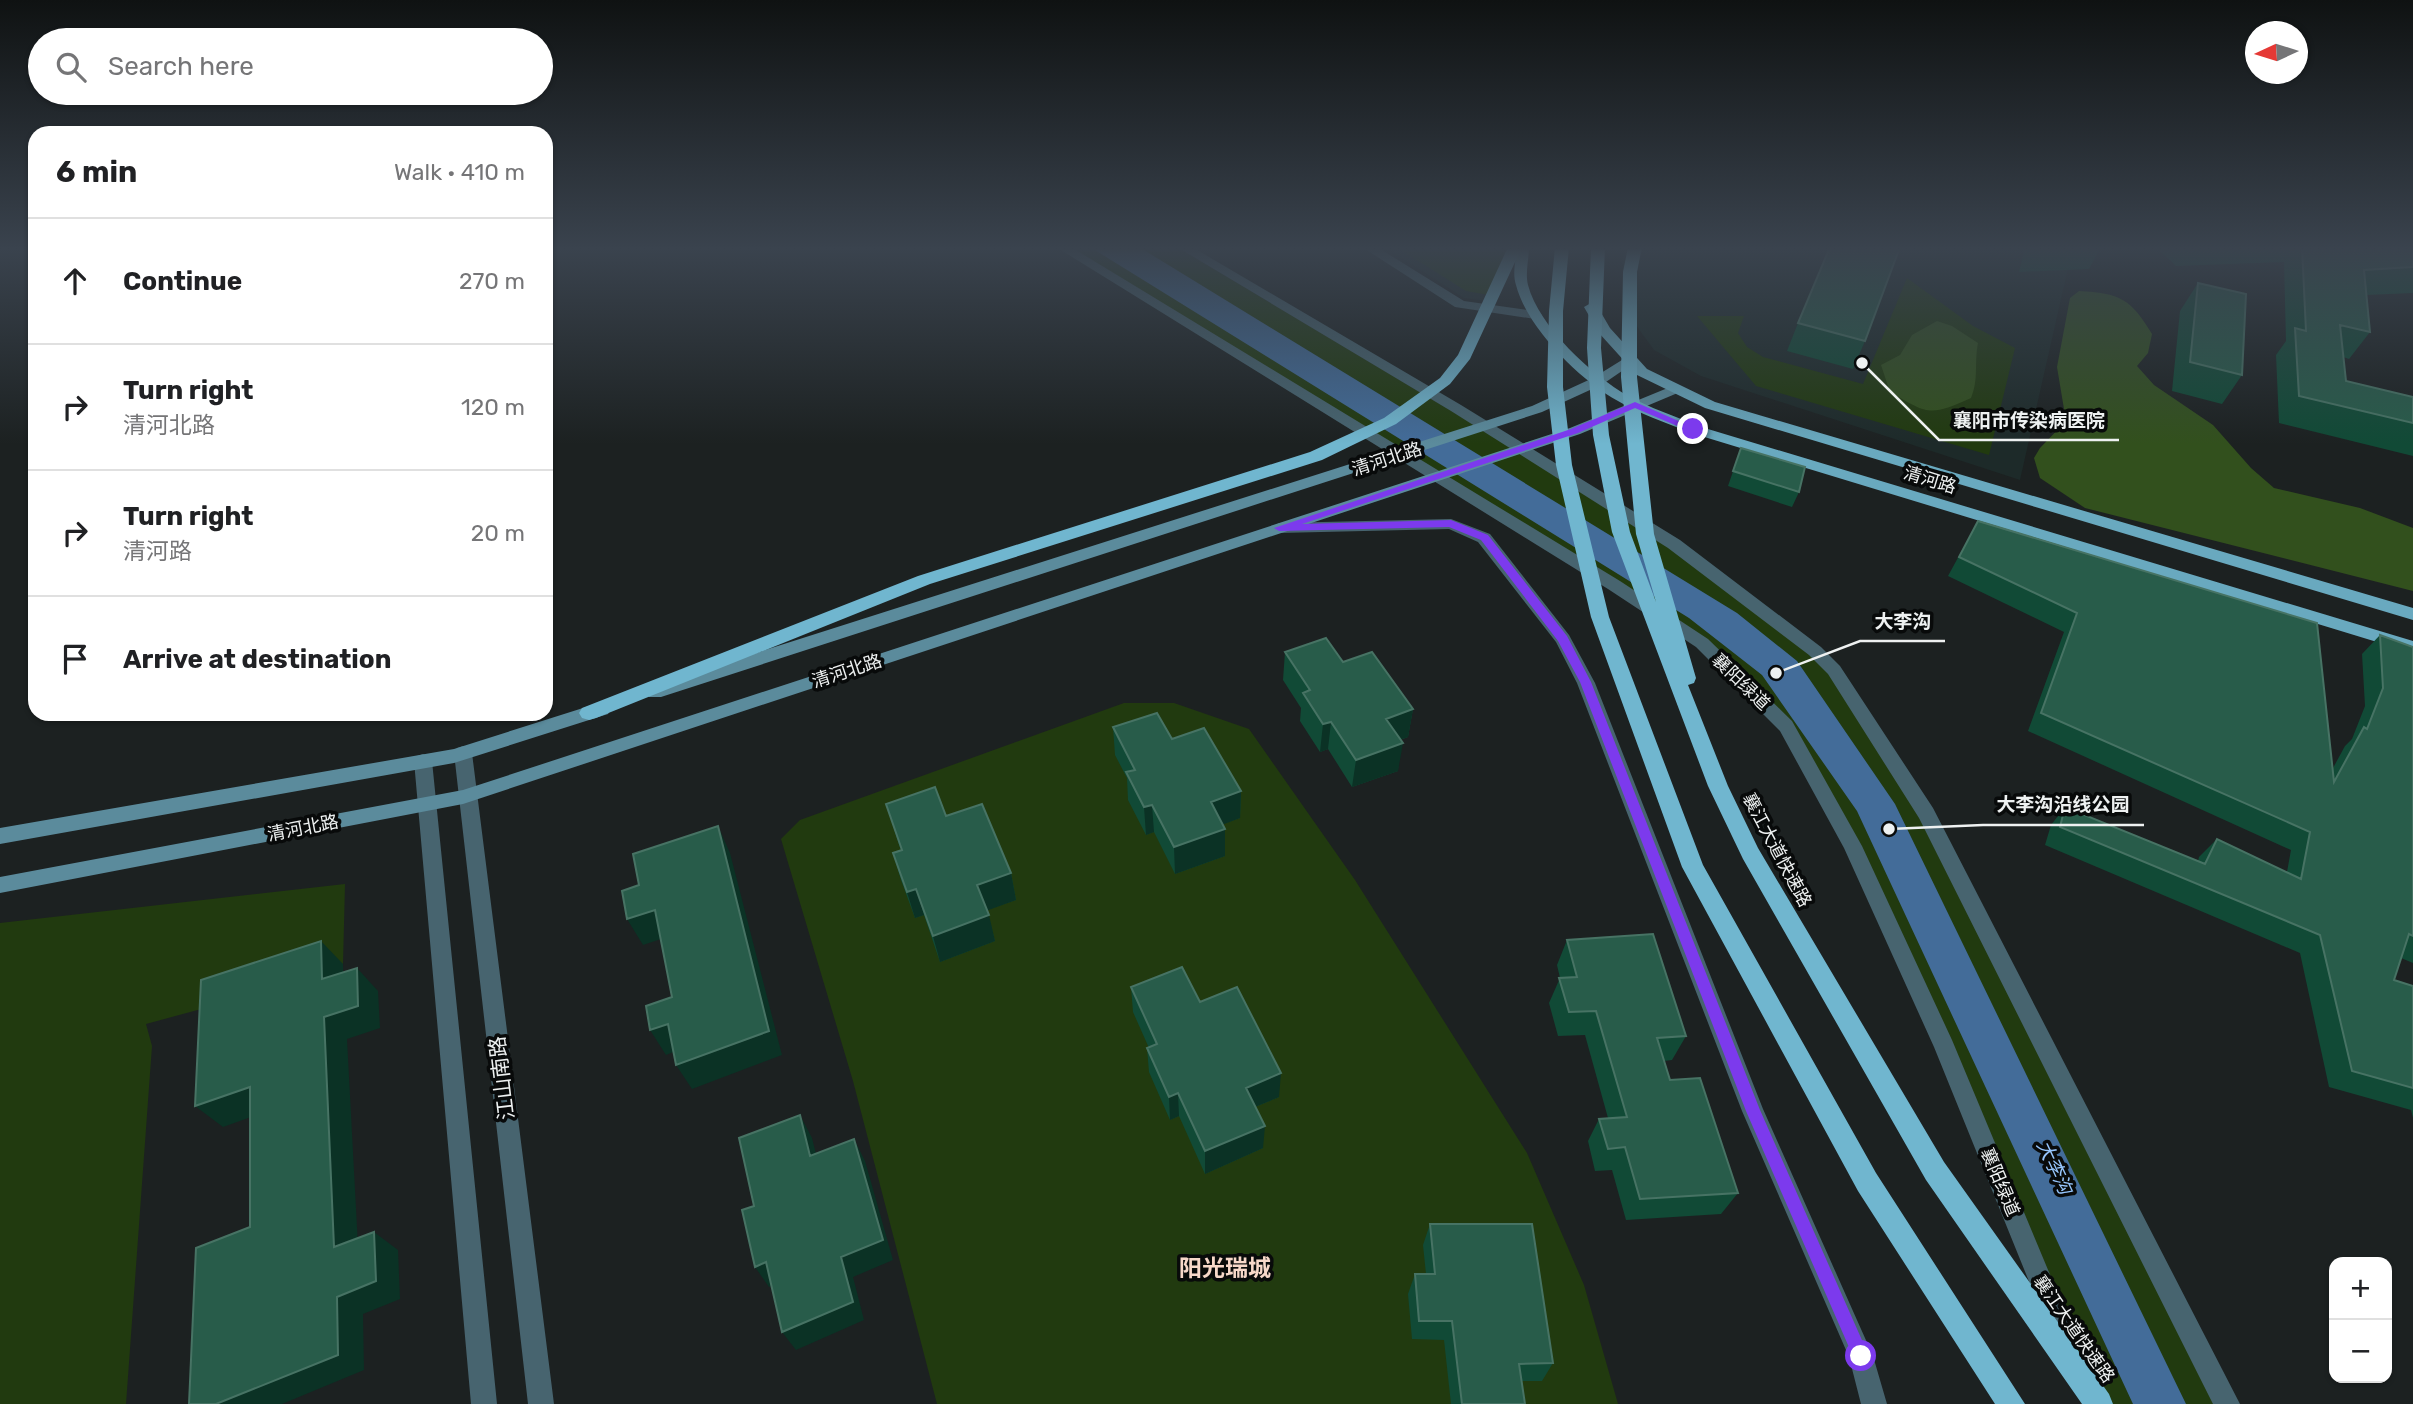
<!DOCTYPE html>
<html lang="en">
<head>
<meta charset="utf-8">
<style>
	:root { --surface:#fff; --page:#f6f6f6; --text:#202124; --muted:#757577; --line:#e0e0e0 }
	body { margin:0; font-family:Rubik,"Noto Sans SC",sans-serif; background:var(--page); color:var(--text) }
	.controls { position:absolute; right:21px; bottom:21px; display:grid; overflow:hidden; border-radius:14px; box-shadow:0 2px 5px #0004 }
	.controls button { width:63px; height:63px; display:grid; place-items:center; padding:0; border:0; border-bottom:2px solid var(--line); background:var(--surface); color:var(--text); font:35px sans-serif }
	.compass { position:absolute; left:2245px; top:21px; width:63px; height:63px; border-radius:50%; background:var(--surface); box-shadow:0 2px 5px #0004; rotate:266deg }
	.stop { position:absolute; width:21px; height:21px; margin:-16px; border:5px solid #7c3aed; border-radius:50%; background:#fff }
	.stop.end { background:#7c3aed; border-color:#fff; box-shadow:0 2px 7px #0008 }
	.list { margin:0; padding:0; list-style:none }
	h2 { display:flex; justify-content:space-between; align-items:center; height:91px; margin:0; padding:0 28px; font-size:30px }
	h2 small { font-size:23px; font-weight:400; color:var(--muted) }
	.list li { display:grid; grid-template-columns:46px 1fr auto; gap:21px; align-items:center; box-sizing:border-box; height:126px; padding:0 28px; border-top:2px solid var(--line) }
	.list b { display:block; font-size:26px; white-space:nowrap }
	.list p { margin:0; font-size:23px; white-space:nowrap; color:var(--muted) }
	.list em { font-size:23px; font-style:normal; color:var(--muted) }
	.icon { flex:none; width:38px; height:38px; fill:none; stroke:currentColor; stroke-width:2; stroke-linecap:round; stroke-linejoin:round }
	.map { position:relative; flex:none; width:2413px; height:1404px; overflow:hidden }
	.search { position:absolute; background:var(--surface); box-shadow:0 2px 5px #0004; left:28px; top:28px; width:525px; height:77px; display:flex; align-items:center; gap:18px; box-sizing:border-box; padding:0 24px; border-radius:38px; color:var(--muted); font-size:26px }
	.panel { position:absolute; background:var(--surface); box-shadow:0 2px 5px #0004; left:28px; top:126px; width:525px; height:595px; border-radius:21px }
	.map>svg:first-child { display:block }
</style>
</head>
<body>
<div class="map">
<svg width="2413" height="1404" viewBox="0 0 2413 1404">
	<rect width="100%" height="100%" fill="#1c2121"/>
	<!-- built -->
	<path fill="#1d2a29" d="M1385 247H1510L1487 301 1464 298Z
		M1625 247H2041L2071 255 2020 480 1701 376 1654 350 1625 310 1622 255Z"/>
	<!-- green -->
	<path fill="#213a0f" d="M1062 247H1177L1674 544 1815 651 1926 813 2230 1404H2092L1944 1047 1786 726 1702 643Z
		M1408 247H1507L1489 295 1466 291 1401 250Z
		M1907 278 1973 326 2015 348 1989 455 1756 386 1697 316H1744L1738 333 1747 347 1763 357 1863 384Z
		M1124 703H1174L1249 729 1355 880 1527 1153 1584 1285 1618 1404H937L853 1081 781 839 800 820Z
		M345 884 343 964 227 1002 146 1024 152 1046 126 1404H0V923Z"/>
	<!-- forest -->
	<path fill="#32501d" d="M2079 291C2120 293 2131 299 2152 334L2148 353 2137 366 2154 385 2213 425 2251 468 2274 488 2360 508 2413 528V591L2085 508 2040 478 2034 458 2040 448 2066 421 2057 367 2070 298Z
		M1937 321 1952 326 1978 343C1974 364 1979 379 1971 398 1929 417 1928 414 1890 392L1881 365 1900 355 1912 335Z"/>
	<!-- water -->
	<path fill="#436c99" d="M1090 247H1139L1737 613 1797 661 1895 804 2186 1404H2133L1857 811 1762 675 1689 618Z"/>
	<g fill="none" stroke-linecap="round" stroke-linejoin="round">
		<!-- minor -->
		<path fill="#47646f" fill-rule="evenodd" d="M1056 247H1071L1620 581 1708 639 1792 721 1862 846 1952 1040 2079 1344 2076 1353 2067 1356 2058 1353 1934 1047 1844 848 1780 731 1696 647 1608 589Z
			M1177 247H1192L1461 405 1680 540 1821 647 1840 666 1933 808 2240 1404H2213L1919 818 1828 674 1809 655 1668 548 1451 411Z
			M1451 519 1490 534 1569 635 1595 683 1763 1109 1873 1356 1887 1404H1861L1849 1357 1742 1111 1577 683 1556 642 1478 542 1449 529 1279 533 1271 528 1279 523Z"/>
		<!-- tertiary -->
		<path fill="#47646f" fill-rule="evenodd" d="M1362 247H1377L1464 301 1535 311 1542 315 1535 319 1455 307Z
			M463 746 469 748 472 753 554 1404H528L454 753 457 748Z
			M423 754 429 756 432 761 497 1404H471L414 761 417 756Z"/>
		<!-- secondary -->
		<path fill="#5b8b9c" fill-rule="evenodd" d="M1630 355 1637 359 1635 362 1603 384 1542 412 661 697H649L646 692 649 687 1532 406 1593 378Z
			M1675 385 1682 389 1680 392 1580 434 463 804 0 893V877L463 790 1570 428Z
			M602 702 608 704 611 709 608 714 454 763 0 844V828L454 749Z"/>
		<!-- primary -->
		<path fill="#69a9bf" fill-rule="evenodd" d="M1517 247H1529C1529 259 1525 273 1528 285 1539 327 1592 375 1628 396 1650 408 1675 416 1698 426L2413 641V653L1688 432C1665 422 1640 414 1618 401 1580 380 1527 328 1516 285 1512 273 1516 259 1517 247Z
			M1591 303 1596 304 1610 328 1647 369 1715 402 2413 608V620L1705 408 1637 375 1599 333 1584 307Z"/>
		<!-- trunk -->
		<path fill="#70b6cf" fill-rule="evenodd" d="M1508 247H1522L1470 359 1450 384 1396 424 1322 460 930 584 596 718 589 720 582 718 579 713 582 708 918 576 1310 452 1384 418 1440 378 1458 355Z
			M1555 247H1569L1563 311V387L1572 465 1609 617 1703 865 1876 1173 2025 1404H1995L1858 1191 1682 867 1591 617 1556 465 1547 387 1549 311Z
			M1591 247H1605L1601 348 1609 435 1630 532 1656 602 1636 534 1621 377 1623 272 1628 247H1642L1637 272V377L1654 534 1696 678 1694 683 1688 685 1728 786 1758 848 1944 1162 2109 1394 2113 1404H2082L1926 1180 1743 859 1708 786 1612 532 1593 435 1587 348Z"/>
	</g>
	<!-- wall -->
	<path fill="#114a36" d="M2025 247H2101L2089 269 2019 272Z
		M2156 247H2413V293L2366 295 2370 332 2349 359 2343 357 2346 381 2413 397V456L2279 423 2276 355 2286 341 2284 262 2176 266Z
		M2198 283 2242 375 2222 404 2172 391 2180 311Z
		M1798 323 1865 341 1853 369 1787 351Z
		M1741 448 1799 492 1792 507 1728 486Z
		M1978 521 2333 768 2345 746 2352 739 2365 706 2362 654 2380 635 2413 647V963L2401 958 2394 980 2413 986V1118L2411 1110 2329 1087 2300 953 2045 845 2051 825 2065 807 2198 861 2199 857 2217 839 2287 872 2291 850 2028 731 2064 632 1948 576Z
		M1285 652 1343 662 1413 709 1408 737 1400 740 1398 771 1352 787 1328 749 1320 752 1300 721 1301 708 1283 680Z
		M1113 727 1172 739 1241 791 1240 818 1223 824 1225 829V856L1175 874 1154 832 1146 835 1128 800 1127 778 1115 755Z
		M886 804 946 816 1011 873 1016 900 987 910 995 941 940 962 924 915 915 918 901 880 893 853 901 851Z
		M1567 940 1686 1036 1672 1060 1664 1061 1670 1080 1738 1193 1721 1214 1626 1220 1612 1170 1595 1171 1588 1141 1599 1119 1608 1118 1585 1035 1558 1036 1549 1003 1560 978 1557 965Z
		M1131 987 1200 1002 1279 1097 1255 1107 1263 1148 1205 1174 1179 1116 1170 1120 1149 1072 1147 1048H1149L1133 1012Z
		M1430 1224 1553 1363 1542 1381H1521L1525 1404H1451L1444 1340 1412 1339 1408 1294 1415 1274H1426L1423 1245Z"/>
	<!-- shaded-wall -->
	<path fill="#0b3225" d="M1413 709 1408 737 1381 746 1386 719Z
		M1331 722 1328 749 1320 752 1323 724Z
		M1403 743 1398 771 1352 787 1356 760Z
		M1241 791 1240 818 1211 829V802Z
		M1152 805 1154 832 1146 835 1144 807Z
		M718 826 730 853 782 1055 692 1089 676 1065Z
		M1225 829V856L1175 874 1174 847Z
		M1011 873 1016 900 983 912 977 885Z
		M916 889 924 915 915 918 907 892Z
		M655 910 670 936 643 945 627 919Z
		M989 915 995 941 940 962 933 936Z
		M321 941 343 964 344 1002 322 979Z
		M357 968 378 991 380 1028 347 1039 359 1265 334 1247 324 1017Z
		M668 1024 683 1048 666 1055 650 1030Z
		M1281 1073 1279 1097 1245 1111 1246 1088Z
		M250 1087 276 1108 223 1127 195 1106Z
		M1178 1093 1179 1116 1170 1120 1169 1097Z
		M800 1115 812 1138 822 1178 810 1156Z
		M1265 1126 1263 1148 1205 1174V1151Z
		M854 1139 865 1161 893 1260 853 1277 864 1320 796 1350 782 1332 841 1257Z
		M374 1232 398 1250 400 1299 363 1314 364 1370 282 1404H216L337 1297Z
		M766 1262 780 1282 769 1287 755 1267Z"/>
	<!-- building -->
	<path fill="#285c4a" stroke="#477364" stroke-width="2" d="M1830 247H1900L1865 341 1798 323Z
		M2302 247H2413V267L2364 270 2370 332 2340 325 2346 381 2413 397V423L2299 396 2295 328 2306 331Z
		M2198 283 2246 294 2242 375 2190 362Z
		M1741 448 1805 467 1799 492 1733 471Z
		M1978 521 2317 623 2334 782 2364 727 2367 729 2383 688 2380 635 2413 647V936L2409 934 2394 980 2413 986V1088L2352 1071 2320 935 2060 827 2065 807 2205 864 2217 839 2301 879 2310 832 2041 713 2077 613 1959 557Z
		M1326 638 1343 662 1372 652 1413 709 1386 719 1403 743 1356 760 1331 722 1323 724 1303 693 1310 690 1285 652Z
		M1157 713 1172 739 1204 728 1241 791 1211 802 1225 829 1174 847 1152 805 1144 807 1126 772 1135 770 1113 727Z
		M935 787 946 816 982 804 1011 873 977 885 989 915 933 936 916 889 907 892 893 853 902 850 886 804Z
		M718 826 769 1031 676 1065 668 1024 650 1030 646 1006 672 997 655 910 627 919 622 891 639 885 633 854Z
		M1653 934 1686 1036 1657 1038 1670 1080 1700 1078 1738 1193 1640 1199 1625 1147 1608 1149 1599 1119 1627 1117 1596 1011 1569 1012 1559 978 1577 977 1567 940Z
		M321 941 322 979 357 968 358 1006 324 1017 334 1247 374 1232 376 1281 337 1297 338 1355 216 1404H189L196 1248 250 1227V1087L195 1106 201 980Z
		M1182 967 1200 1002 1237 987 1281 1073 1246 1088 1265 1126 1205 1151 1178 1093 1169 1097 1147 1048 1157 1044 1131 987Z
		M800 1115 810 1156 854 1139 883 1240 841 1257 853 1302 782 1332 766 1262 755 1267 742 1210 754 1206 739 1138Z
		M1430 1224H1532L1553 1363 1519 1364 1525 1404H1462L1452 1321H1419L1415 1274H1435Z"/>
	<!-- sky -->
	<linearGradient id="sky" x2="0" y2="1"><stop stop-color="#0f1212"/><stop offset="0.56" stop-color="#3a434e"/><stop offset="1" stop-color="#3a434e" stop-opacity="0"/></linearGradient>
	<rect width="2413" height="444" fill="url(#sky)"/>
	<!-- route -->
	<path fill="#7c3aed" d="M1635 402 1697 429 1689 431 1635 408 1578 433 1302 524 1451 520 1488 535 1567 636 1591 682 1760 1110 1869 1356 1866 1361 1861 1364 1855 1361 1746 1111 1580 682 1558 641 1481 540 1449 527 1279 531 1274 528 1571 429Z"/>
	<g text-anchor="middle" stroke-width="7" stroke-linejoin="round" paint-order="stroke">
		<!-- street labels -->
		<g font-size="18" fill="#eef1f1" stroke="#080a0a">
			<text transform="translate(1387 459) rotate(-18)" y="6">清河北路</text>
			<text transform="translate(1930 480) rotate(17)" y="6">清河路</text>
			<text transform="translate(847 671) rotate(-18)" y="6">清河北路</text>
			<text transform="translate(1741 682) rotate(44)" y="6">襄阳绿道</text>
			<text transform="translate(303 828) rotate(-11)" y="6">清河北路</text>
			<text transform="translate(1777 850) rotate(62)" y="6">襄江大道快速路</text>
			<text transform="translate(2000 1182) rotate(67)" y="6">襄阳绿道</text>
			<text transform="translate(2074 1329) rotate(55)" y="6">襄江大道快速路</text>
		</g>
		<!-- water labels -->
		<g font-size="19" font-style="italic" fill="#96c5fc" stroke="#080a0a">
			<text transform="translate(2055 1167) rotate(65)" y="7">大李沟</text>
		</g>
		<!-- near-street labels -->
		<g font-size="21" fill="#eef1f1" stroke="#080a0a">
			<text transform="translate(502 1078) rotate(-97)" y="7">江山南路</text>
		</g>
		<!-- near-neighbourhood labels -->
		<g font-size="23" font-weight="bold" fill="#f7d8c9" stroke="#080a0a">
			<text x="1225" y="1276">阳光瑞城</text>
		</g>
	</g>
	<!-- callouts -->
	<path fill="none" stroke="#eef1f1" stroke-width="2.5" d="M1862 363L1939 440H2119M1776 673L1860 641H1945M1889 829L1983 825H2144"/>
	<g fill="#eef1f1" stroke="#080a0a" stroke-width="2.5">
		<circle cx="1862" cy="363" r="7"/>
		<circle cx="1776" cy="673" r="7"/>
		<circle cx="1889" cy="829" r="7"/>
	</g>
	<g font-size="19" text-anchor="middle" font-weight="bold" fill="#eef1f1" stroke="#080a0a" stroke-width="7" stroke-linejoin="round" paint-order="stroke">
		<text x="2029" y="427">襄阳市传染病医院</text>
		<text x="1903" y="628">大李沟</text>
		<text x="2063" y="811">大李沟沿线公园</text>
	</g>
</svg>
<div class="controls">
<button>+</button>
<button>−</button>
</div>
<svg class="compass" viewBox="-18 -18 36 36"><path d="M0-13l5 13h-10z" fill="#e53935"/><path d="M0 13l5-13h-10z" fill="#757577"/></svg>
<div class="stop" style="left:1861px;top:1356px"></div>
<div class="stop end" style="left:1693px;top:429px"></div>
<div class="search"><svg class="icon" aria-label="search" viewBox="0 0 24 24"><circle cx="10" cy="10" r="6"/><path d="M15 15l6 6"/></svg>Search here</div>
<section class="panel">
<h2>6 min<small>Walk · 410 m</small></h2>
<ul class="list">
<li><svg class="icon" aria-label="ahead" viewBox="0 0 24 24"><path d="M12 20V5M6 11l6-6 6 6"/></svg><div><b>Continue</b></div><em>270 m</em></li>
<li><svg class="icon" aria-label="right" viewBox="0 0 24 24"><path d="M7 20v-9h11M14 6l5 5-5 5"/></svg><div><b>Turn right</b><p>清河北路</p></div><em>120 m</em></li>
<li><svg class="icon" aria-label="right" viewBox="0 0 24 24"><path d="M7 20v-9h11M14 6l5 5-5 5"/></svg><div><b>Turn right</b><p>清河路</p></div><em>20 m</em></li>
<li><svg class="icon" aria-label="arrive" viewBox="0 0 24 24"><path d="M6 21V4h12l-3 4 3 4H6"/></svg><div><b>Arrive at destination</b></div></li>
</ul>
</section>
</div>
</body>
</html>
